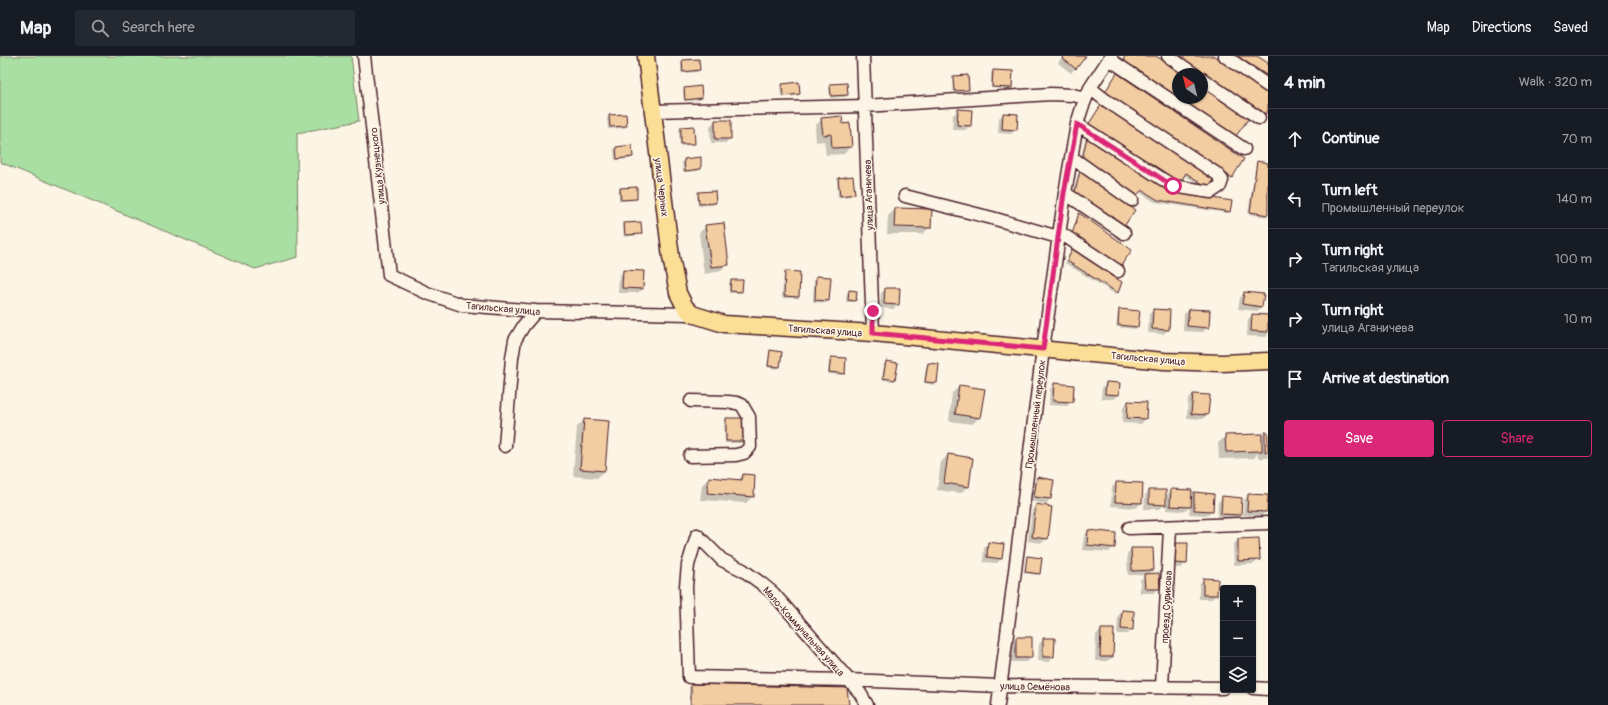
<!DOCTYPE html>
<html lang="en">
<head>
<meta charset="utf-8">
<style>
	:root { --surface:#171b24; --page:#242831; --text:#f1f3f6; --muted:#9ea1a6; --line:#363941; --accent:#db2777 }
	body { margin:0; font-family:Pangolin,sans-serif; background:var(--page); color:var(--text) }
	.controls { position:absolute; right:12px; bottom:12px; display:grid; overflow:hidden; border-radius:4px; box-shadow:0 1px 3px #0004 }
	.controls button { width:36px; height:36px; display:grid; place-items:center; padding:0; border:0; border-bottom:1px solid var(--line); background:var(--surface); color:var(--text); font:20px sans-serif }
	.compass { position:absolute; left:1172px; top:12px; width:36px; height:36px; border-radius:50%; background:var(--surface); box-shadow:0 1px 3px #0004; rotate:325deg }
	.stop { position:absolute; width:12px; height:12px; margin:-9px; border:3px solid #db2777; border-radius:50%; background:#fff }
	.stop.end { background:#db2777; border-color:#fff; box-shadow:0 1px 4px #0008 }
	.list { margin:0; padding:0; list-style:none }
	h2 { display:flex; justify-content:space-between; align-items:center; height:52px; margin:0; padding:0 16px; font-size:17px }
	h2 small { font-size:13px; font-weight:400; color:var(--muted) }
	.list li { display:grid; grid-template-columns:26px 1fr auto; gap:12px; align-items:center; box-sizing:border-box; height:60px; padding:0 16px; border-top:1px solid var(--line) }
	.list b { display:block; font-size:15px; white-space:nowrap }
	.list p { margin:0; font-size:13px; white-space:nowrap; color:var(--muted) }
	.list em { font-size:13px; font-style:normal; color:var(--muted) }
	.actions { display:flex; gap:8px; padding:12px 16px }
	.actions a { flex:1; padding:9px 0; border:1px solid var(--accent); border-radius:4px; text-align:center; font-size:14px; color:var(--accent) }
	.actions .main { background:var(--accent); color:#fff }
	.icon { flex:none; width:22px; height:22px; fill:none; stroke:currentColor; stroke-width:2; stroke-linecap:round; stroke-linejoin:round }
	.map { position:relative; flex:none; width:1268px; height:649px; overflow:hidden }
	header { display:flex; align-items:center; gap:24px; box-sizing:border-box; height:56px; padding:0 20px; background:var(--surface); border-bottom:1px solid var(--line) }
	header strong { font-size:19px }
	nav { display:flex; gap:22px; margin-inline-start:auto; font-size:14px }
	.search { width:280px; height:36px; background:var(--page); display:flex; align-items:center; gap:10px; box-sizing:border-box; padding:0 14px; border-radius:4px; color:var(--muted); font-size:15px }
	main { display:flex }
	aside { flex:1; background:var(--surface) }
	.map>svg:first-child { display:block }
</style>
</head>
<body>
<header>
<strong>Map</strong>
<div class="search"><svg class="icon" aria-label="search" viewBox="0 0 24 24"><circle cx="10" cy="10" r="6"/><path d="M15 15l6 6"/></svg>Search here</div>
<nav><a>Map</a><a>Directions</a><a>Saved</a></nav>
</header>
<main>
<div class="map">
<svg width="1268" height="649" viewBox="0 0 1268 649">
	<rect width="100%" height="100%" fill="#fcf5e5"/>
	<filter id="ink" filterUnits="userSpaceOnUse"><feTurbulence type="fractalNoise" baseFrequency=".025" numOctaves="2"/><feDisplacementMap in="SourceGraphic" scale="8" xChannelSelector="R" yChannelSelector="G"/><feConvolveMatrix kernelMatrix="1 2 1 2 8 2 1 2 1" color-interpolation-filters="sRGB"/></filter>
	<g filter="url(#ink)">
		<!-- green -->
		<path fill="#a9dfa2" stroke="#7a7f66" d="M0 0H351L359 65 297 77 298 201 255 213 0 106Z"/>
		<!-- shadow -->
		<path fill="#0003" d="M1063 0H1085L1071 17 1058 7Z
			M1126 0H1154L1181 18H1178V42H1202V32L1247 63 1234 82 1121 6Z
			M1174 0H1213L1268 37V52L1263 59Z
			M1233 0H1256L1268 8V24Z
			M683 5 699 14 697 16 681 17V7Z
			M993 15 1011 31 1009 33 991 32V17Z
			M1115 20 1243 104 1231 122 1229 123 1103 38Z
			M954 21 967 33 965 35 953 36 952 23Z
			M782 29 799 38 797 40 781 41 780 31Z
			M831 29 847 39 845 41 830 42 829 31Z
			M685 33 701 42 699 44 684 45 683 35Z
			M958 54 970 70 965 74H952L953 59Z
			M1004 58 1016 74 1011 78 998 77 999 62Z
			M609 60 626 70 624 72 608 73 607 62Z
			M822 63 842 69 851 90 844 98 826 99 824 85 816 86 815 70Z
			M715 65 730 82 726 87H711L710 70Z
			M681 72 694 87 692 89 680 90 679 74Z
			M1087 72 1214 123 1207 133 1184 119 1179 127Z
			M1087 82 1168 136 1229 155 1227 157 1155 146 1139 136 1080 106 1085 84Z
			M631 90 632 101 630 103 615 104 614 94 616 92Z
			M684 104 700 113 698 115 683 116 682 106Z
			M1258 106 1268 108V161L1248 158 1256 108Z
			M1080 117 1125 168 1123 170 1073 138 1078 118Z
			M839 123 854 138 852 140 838 141 837 125Z
			M620 133 636 142 634 144 619 145 618 135Z
			M699 137 715 146 713 149 698 150 697 139Z
			M895 153 931 154 930 171 923 178H887L888 160Z
			M1079 158 1117 212 1071 180Z
			M625 168 641 177 639 179 624 181 623 170Z
			M706 170 728 208 721 215 704 218 699 177Z
			M1072 194 1117 236 1115 238 1065 207Z
			M624 215 642 233 638 237H618L619 220Z
			M786 216 798 240 796 242H782L784 218Z
			M816 221 828 245 826 247 813 246 814 223Z
			M731 225 741 235 739 237H729V227Z
			M886 233 898 249 893 253 880 252 881 237Z
			M849 235 855 244 853 246H846L847 237Z
			M1244 237 1262 251 1257 255 1238 253 1240 242Z
			M1120 254 1139 256 1137 271 1135 273 1116 271 1118 256Z
			M1154 254 1168 274 1163 278 1148 277 1149 258Z
			M1189 254 1208 271 1203 276 1183 275 1184 258Z
			M1253 259 1268 260V279L1266 281 1247 280 1248 263Z
			M771 295 781 297 779 311 777 313 767 311 769 297Z
			M831 302 844 317 842 319 828 318 829 304Z
			M886 306 894 323 892 325 882 324 884 308Z
			M928 308 936 327 934 329 924 327 926 310Z
			M1106 327 1118 339 1113 343H1101L1102 332Z
			M1054 328 1072 345 1067 350 1049 349 1050 333Z
			M960 330 980 361 972 368 949 365 952 337Z
			M1193 339 1207 359 1202 363 1187 362 1188 344Z
			M1128 346 1145 363 1141 368 1122 367 1123 351Z
			M726 363 744 385 742 387H725L724 365Z
			M584 364 604 415 597 422 573 420 577 371Z
			M1265 377H1268V402H1258V397L1254 402 1219 403 1218 387 1226 380 1261 381Z
			M948 399 968 430 961 437 937 434 941 406Z
			M743 419 753 440 746 447 700 444 702 429 709 422 738 424Z
			M1038 422 1050 443 1046 448 1030 445 1033 427Z
			M1117 427 1141 447 1136 452 1111 450 1112 431Z
			M1172 434 1190 442 1195 438 1212 454 1208 459 1189 458 1190 451 1185 455 1166 454 1167 439Z
			M1149 435 1165 448 1160 453H1144L1145 439Z
			M1249 439 1266 456 1261 460 1243 459 1244 444Z
			M1223 441 1240 458 1235 463 1217 462 1218 446Z
			M1037 450 1047 482 1042 487 1028 485 1032 454Z
			M1088 475 1114 491 1109 496 1082 494 1084 480Z
			M1238 484 1259 503 1254 508 1234 509 1233 489Z
			M989 487 1001 503 997 507 983 506 984 492Z
			M1177 488 1186 507 1181 512 1171 511 1172 492Z
			M1131 493 1153 514 1148 519 1159 532 1154 537H1140V524L1145 519H1128L1127 498Z
			M1028 501 1039 517 1037 519 1024 517 1026 503Z
			M1204 523 1216 539 1212 543H1199V528Z
			M1123 555 1132 573 1128 578H1117L1118 560Z
			M1101 574 1112 601 1107 605H1095L1096 579Z
			M1017 582 1031 602 1026 606H1012V587Z
			M1044 583H1054V601L1049 606 1038 605 1039 588Z
			M691 629 848 649H689V631Z"/>
		<!-- building -->
		<path fill="#f2cda2" stroke="#4a1f2b" d="M1063 0H1086L1076 13 1062 2Z
			M1125 0H1156L1183 18H1178V41L1123 4Z
			M1179 0H1215L1268 35V54L1266 58Z
			M1237 0H1257L1268 7V20Z
			M699 3 700 14 683 16 682 4Z
			M993 14 1013 15 1012 32 992 31Z
			M1117 17 1244 103 1232 122 1105 36Z
			M968 19 969 34 954 35 953 20Z
			M799 26 800 38 783 40 782 28Z
			M847 27 848 39 831 40 830 28Z
			M701 30 702 42 685 44 684 32Z
			M1202 31 1249 62 1236 80 1179 42H1202Z
			M1101 49 1215 122 1209 132 1186 117 1180 127 1088 69Z
			M958 53 972 54 971 70 957 69Z
			M1003 57 1018 58 1017 74 1002 73Z
			M626 58 627 70 610 71 609 59Z
			M842 60 843 68 850 67 852 91 832 92 831 78 823 79 821 62Z
			M715 64H731V83H715Z
			M694 70 695 88H681V71Z
			M1087 81 1168 135 1232 145 1230 156 1158 144 1142 134 1136 140 1082 104Z
			M632 89 633 101 617 103 616 91Z
			M701 101V113L685 115 684 103Z
			M1257 105 1268 107V159L1250 156Z
			M1080 115 1135 154 1125 169 1075 136Z
			M853 120 855 138 840 140 838 122Z
			M637 131V143L621 144 620 132Z
			M715 135 716 147 699 148 698 136Z
			M895 152 932 153 931 172 894 171Z
			M1079 157 1132 194 1120 211 1072 178Z
			M641 166 642 178 625 179 624 167Z
			M724 167 729 209 711 211 705 169Z
			M1072 193 1122 226 1118 237 1067 205Z
			M623 214 644 215 643 233 622 232Z
			M785 215 800 216 799 241 784 240Z
			M816 220 831 221 829 245 815 244Z
			M731 224H743L742 236 730 235Z
			M885 232H900L899 249 884 248Z
			M849 234 857 235 856 245 848 244Z
			M1244 236 1264 238 1262 251 1242 248Z
			M1119 253 1140 255 1138 271 1118 269Z
			M1153 253 1170 254 1169 274 1152 273Z
			M1189 253 1210 254 1209 272 1187 270Z
			M1252 258 1268 259V276L1251 275Z
			M770 294 782 296 780 311 768 310Z
			M831 301 846 302 845 318 829 316Z
			M886 305 898 307 895 324 883 322Z
			M928 307 939 308 937 327 925 326Z
			M1106 326 1120 327 1119 339 1105 338Z
			M1054 327 1074 329 1073 346 1053 345Z
			M959 329 985 333 980 362 955 358Z
			M1193 338 1210 339 1208 359 1191 358Z
			M1128 345 1147 346 1146 363 1127 362Z
			M726 362H745V385H726Z
			M584 363 609 365 605 415 580 413Z
			M1265 376H1268V395L1265 396Z
			M1262 378V395L1226 396 1225 379Z
			M948 398 973 402 969 431 944 427Z
			M743 418 755 419 754 441 707 437 709 421 742 424Z
			M1037 421 1054 424 1051 443 1034 441Z
			M1116 426 1143 427 1142 447 1115 446Z
			M1171 433 1192 434 1191 451 1170 450Z
			M1149 434H1166V449L1149 448Z
			M1194 436 1214 438 1213 455 1194 454Z
			M1248 438 1268 439 1267 456 1247 455Z
			M1222 440 1242 442 1241 459 1221 458Z
			M1036 448 1052 451 1048 483 1032 481Z
			M1088 474 1116 477 1115 492 1087 489Z
			M1259 482 1260 504 1238 505V483Z
			M988 486 1004 488 1002 503 987 501Z
			M1176 487H1188L1187 508 1175 507Z
			M1131 492H1153L1154 514 1132 515Z
			M1027 500 1042 502 1040 518 1025 516Z
			M1159 517 1160 533H1145L1144 518Z
			M1203 522 1218 523 1217 539H1203Z
			M1122 554 1134 555 1133 574 1121 573Z
			M1101 573H1114L1113 601H1100Z
			M1016 581H1032V602H1016Z
			M1043 582H1055L1054 601H1043Z
			M691 628 847 632 849 649H691Z"/>
		<g fill="none" stroke-linecap="round" stroke-linejoin="round">
			<!-- minor casing -->
			<g stroke="#4a1f2b" stroke-width="15">
				<path id="minor" d="M364 0 389 219 427 237 462 249 536 255 690 258
					M863 0 873 277
					M1168 0 1194 18
					M1225 0 1268 30
					M1109 3 1244 93
					M1202 23 1259 62
					M652 55 865 50 1051 38 1073 39 1085 42
					M1077 68 1173 130 1211 136 1220 130 1222 124 1217 118 1104 43 1090 32
					M1071 101 1132 144
					M1065 137 1124 177
					M905 140 992 162 1058 181
					M1059 176 1118 215
					M505 390 512 302 515 284 524 269 536 255
					M690 400 736 399 744 397 750 391 749 361 742 349 737 347 728 346 691 345
					M1129 472 1268 467
					M697 479 688 509 686 530 689 621 848 624 1000 630 1223 632
					M697 479 722 504 743 514 762 528 773 537 860 637 867 649
					M1162 631 1170 472
					M1253 632 1268 633
					M998 649 1043 293 1065 137 1077 68 1082 52 1090 32 1111 0"/>
			</g>
			<!-- major casing -->
			<g stroke="#4a1f2b" stroke-width="19">
				<path id="major" d="M646 0 671 201 678 237 685 251 692 258 724 268 873 277 1164 305 1222 307 1268 305"/>
			</g>
			<!-- minor -->
			<use href="#minor" stroke="#fcf5e5" stroke-width="12"/>
			<!-- major -->
			<use href="#major" stroke="#fbdf96" stroke-width="16"/>
		</g>
	</g>
	<g fill="none" stroke-linecap="round" stroke-linejoin="round" filter="url(#ink)">
		<!-- route -->
		<path stroke="#db2777" stroke-width="5" d="M873 255V277L1043 293 1064 137 1077 68 1173 130"/>
	</g>
	<g text-anchor="middle" stroke-width="3" stroke-linejoin="round" paint-order="stroke">
		<!-- street labels -->
		<g font-size="10" fill="#4a1f2b" stroke="#fcf5e5">
			<text transform="translate(377 110) rotate(-96)" y="4">улица Кузнецкого</text>
			<text transform="translate(662 131) rotate(83)" y="4">улица Черных</text>
			<text transform="translate(868 139) rotate(-92)" y="4">улица Аганичева</text>
			<text transform="translate(503 252) rotate(5)" y="4">Тагильская улица</text>
			<text transform="translate(825 274) rotate(4)" y="4">Тагильская улица</text>
			<text transform="translate(1148 302) rotate(5)" y="4">Тагильская улица</text>
			<text transform="translate(1035 358) rotate(-83)" y="4">Промышленный переулок</text>
			<text transform="translate(1166 551) rotate(-87)" y="4">проезд Сурикова</text>
			<text transform="translate(804 575) rotate(48)" y="4">Мало-Коммунальная улица</text>
			<text transform="translate(1035 630) rotate(1)" y="4">улица Семёнова</text>
		</g>
	</g>
</svg>
<div class="controls">
<button>+</button>
<button>−</button>
<button><svg class="icon" aria-label="layers" viewBox="0 0 24 24"><path d="M12 4l9 5-9 5-9-5zM3 14l9 5 9-5"/></svg></button>
</div>
<svg class="compass" viewBox="-18 -18 36 36"><path d="M0-13l5 13h-10z" fill="#e53935"/><path d="M0 13l5-13h-10z" fill="#9ea1a6"/></svg>
<div class="stop" style="left:1173px;top:130px"></div>
<div class="stop end" style="left:873px;top:255px"></div>
</div>
<aside>
<h2>4 min<small>Walk · 320 m</small></h2>
<ul class="list">
<li><svg class="icon" aria-label="ahead" viewBox="0 0 24 24"><path d="M12 20V5M6 11l6-6 6 6"/></svg><div><b>Continue</b></div><em>70 m</em></li>
<li><svg class="icon" aria-label="left" viewBox="0 0 24 24"><path d="M17 20v-9H6M10 6l-5 5 5 5"/></svg><div><b>Turn left</b><p>Промышленный переулок</p></div><em>140 m</em></li>
<li><svg class="icon" aria-label="right" viewBox="0 0 24 24"><path d="M7 20v-9h11M14 6l5 5-5 5"/></svg><div><b>Turn right</b><p>Тагильская улица</p></div><em>100 m</em></li>
<li><svg class="icon" aria-label="right" viewBox="0 0 24 24"><path d="M7 20v-9h11M14 6l5 5-5 5"/></svg><div><b>Turn right</b><p>улица Аганичева</p></div><em>10 m</em></li>
<li><svg class="icon" aria-label="arrive" viewBox="0 0 24 24"><path d="M6 21V4h12l-3 4 3 4H6"/></svg><div><b>Arrive at destination</b></div></li>
</ul>
<div class="actions"><a class="main">Save</a><a>Share</a></div>
</aside>
</main>
</body>
</html>
